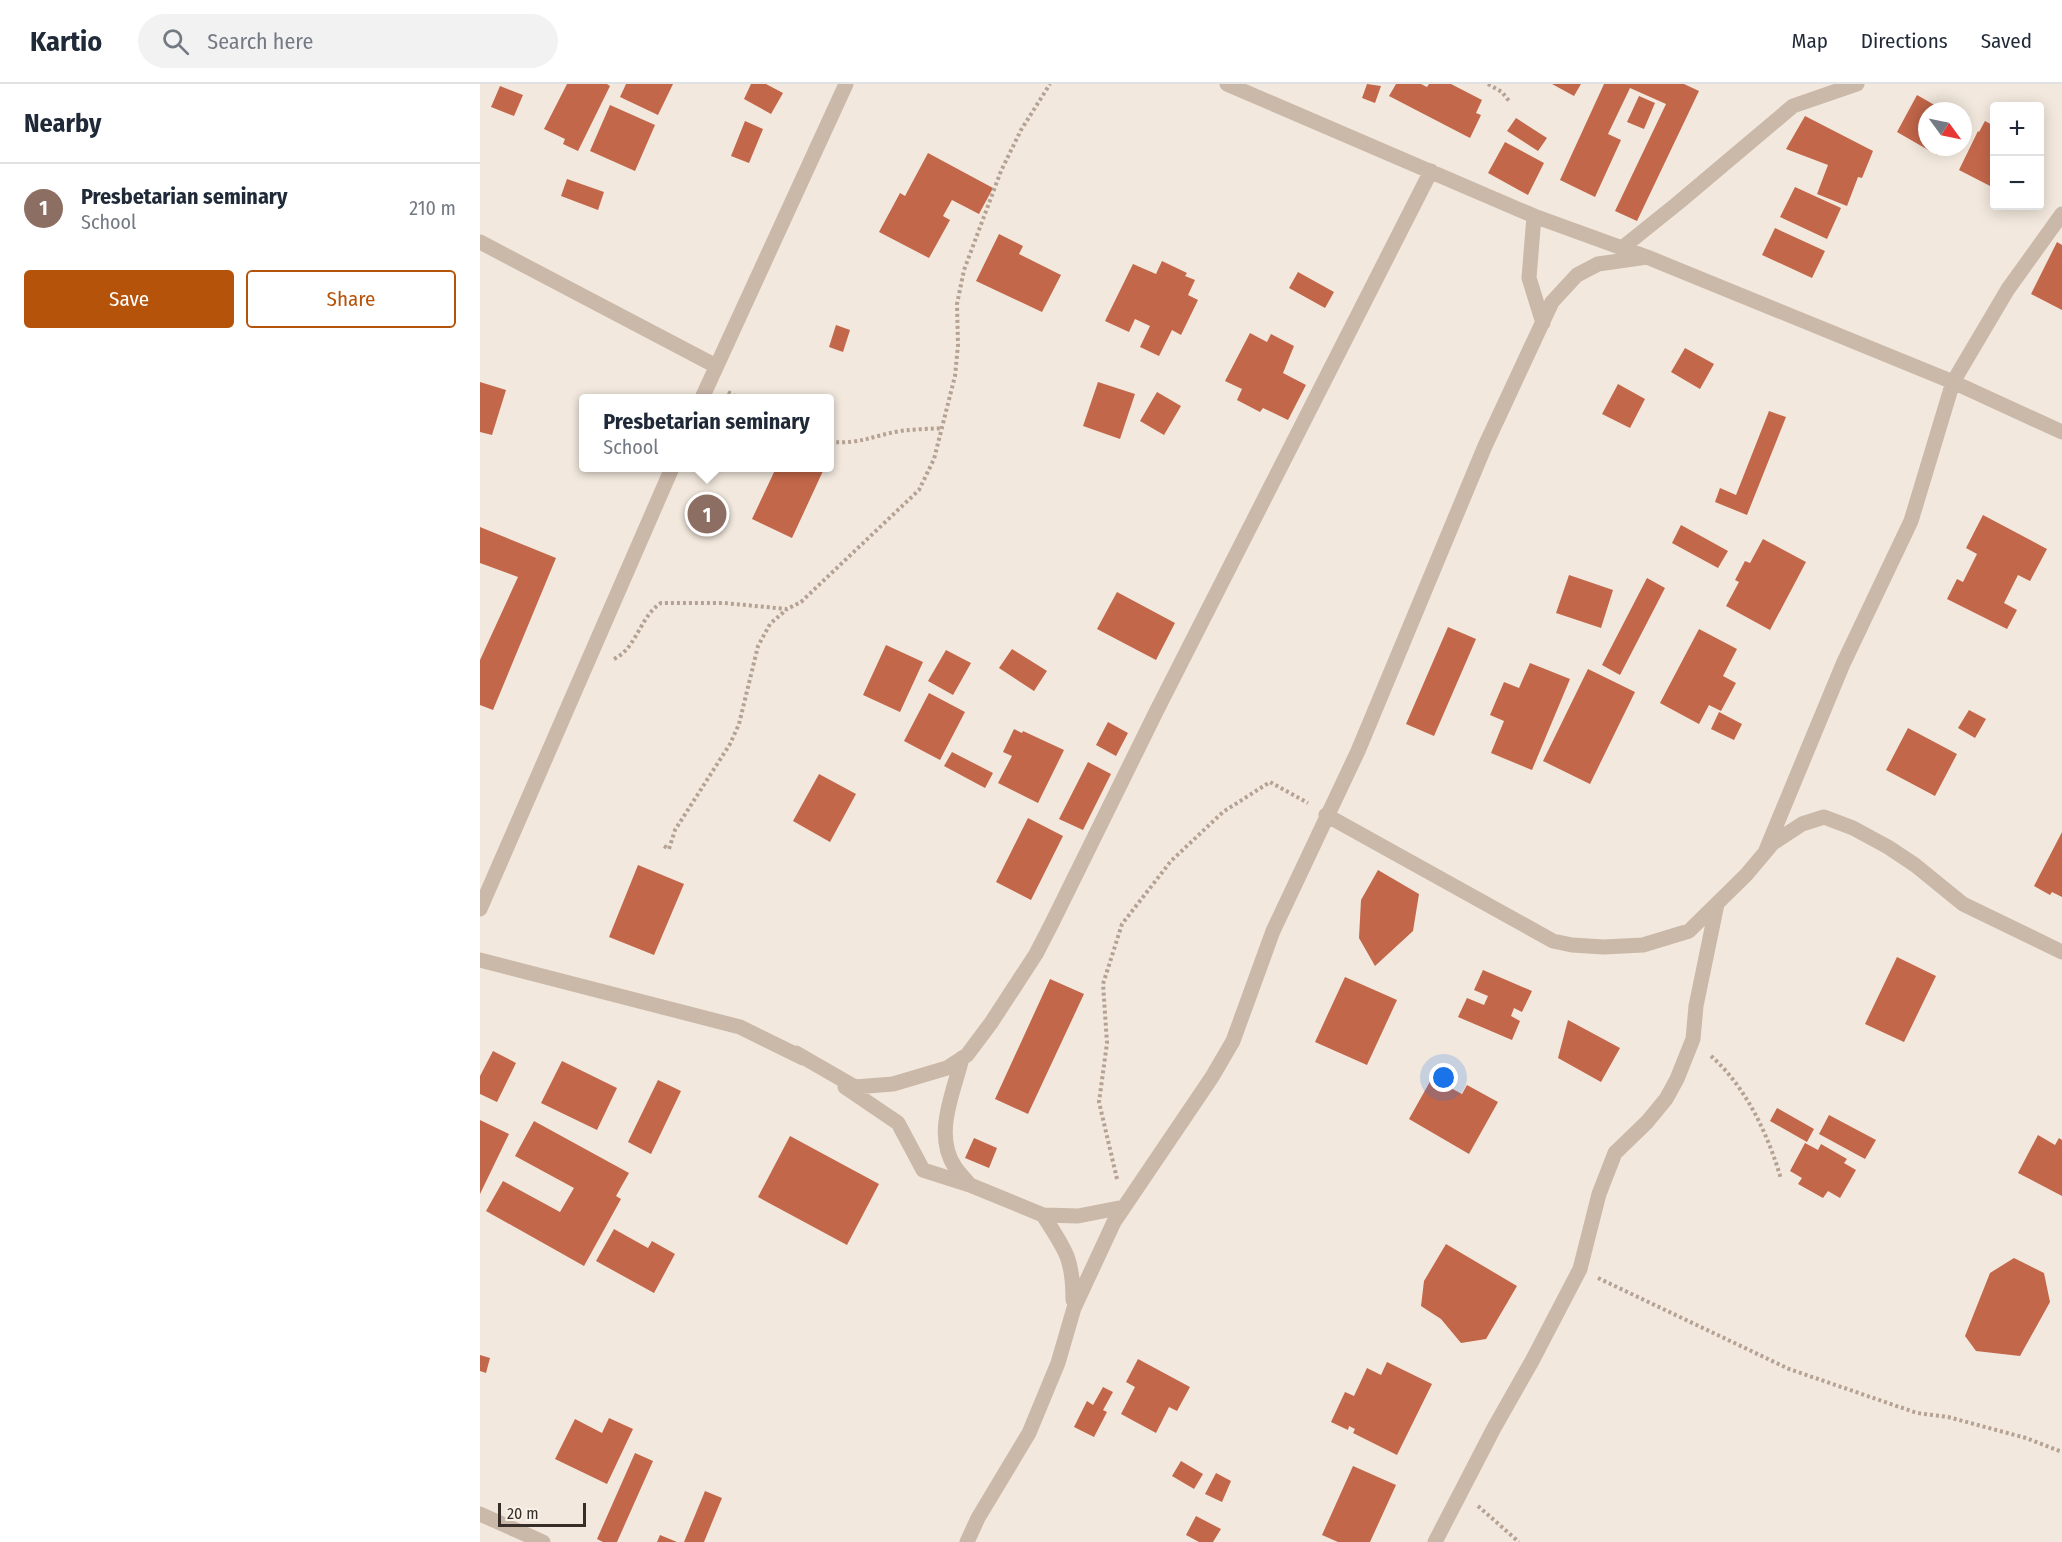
<!DOCTYPE html>
<html lang="en">
<head>
<meta charset="utf-8">
<style>
	:root { --surface:#fff; --page:#f2f2f3; --text:#1f2937; --muted:#747a83; --line:#e0e1e3; --accent:#b45309 }
	body { margin:0; font-family:"Fira Sans Condensed",sans-serif; background:var(--page); color:var(--text) }
	.controls { position:absolute; right:18px; top:18px; display:grid; overflow:hidden; border-radius:6px; box-shadow:0 3px 15px #0003 }
	.controls button { width:54px; height:54px; display:grid; place-items:center; padding:0; border:0; border-bottom:2px solid var(--line); background:var(--surface); color:var(--text); font:30px sans-serif }
	.compass { position:absolute; left:1438px; top:18px; width:54px; height:54px; border-radius:50%; background:var(--surface); box-shadow:0 3px 15px #0003; rotate:123deg }
	.scale { position:absolute; left:18px; bottom:15px; width:88px; box-sizing:border-box; padding-left:6px; border:3px solid #372d29; border-top:0; font-size:16px; line-height:21px; white-space:nowrap; color:#372d29; -webkit-text-stroke:4px #f9f2e9; paint-order:stroke }
	.you { position:absolute; left:964px; top:994px; width:21px; height:21px; margin:-15px; border:4px solid #fff; border-radius:50%; background:#1a73e8; box-shadow:0 0 0 9px #1a73e833 }
	.badge { display:grid; place-items:center; width:39px; height:39px; border-radius:50%; background:var(--accent); color:#fff; font-size:20px; font-weight:700 }
	.pin { position:absolute; translate:-50% -50%; border:3px solid #fff; box-shadow:0 2px 6px #0006 }
	.popup { position:absolute; left:99px; top:310px; width:255px; height:78px; box-sizing:border-box; display:grid; place-content:center; border-radius:6px; background:var(--surface); filter:drop-shadow(0 2px 4px #0005); font-size:20px; white-space:nowrap; color:var(--muted) }
	.popup b { font-size:22px; color:var(--text) }
	.popup::after { content:''; position:absolute; left:50%; top:100%; margin-left:-12px; border:12px solid transparent; border-top-color:var(--surface) }
	.list { margin:0; padding:0; list-style:none }
	h2 { display:flex; justify-content:space-between; align-items:center; height:78px; margin:0; padding:0 24px; font-size:26px }
	h2 small { font-size:20px; font-weight:400; color:var(--muted) }
	.list li { display:grid; grid-template-columns:39px 1fr auto; gap:18px; align-items:center; box-sizing:border-box; height:90px; padding:0 24px; border-top:2px solid var(--line) }
	.list b { display:block; font-size:22px; white-space:nowrap }
	.list p { margin:0; font-size:20px; white-space:nowrap; color:var(--muted) }
	.list em { font-size:20px; font-style:normal; color:var(--muted) }
	.actions { display:flex; gap:12px; padding:18px 24px }
	.actions a { flex:1; padding:14px 0; border:2px solid var(--accent); border-radius:6px; text-align:center; font-size:21px; color:var(--accent) }
	.actions .main { background:var(--accent); color:#fff }
	.icon { flex:none; width:33px; height:33px; fill:none; stroke:currentColor; stroke-width:2; stroke-linecap:round; stroke-linejoin:round }
	.map { position:relative; flex:none; width:1582px; height:1458px; overflow:hidden }
	header { display:flex; align-items:center; gap:36px; box-sizing:border-box; height:84px; padding:0 30px; background:var(--surface); border-bottom:2px solid var(--line) }
	header strong { font-size:28px }
	nav { display:flex; gap:33px; margin-inline-start:auto; font-size:21px }
	.search { width:420px; height:54px; background:var(--page); display:flex; align-items:center; gap:15px; box-sizing:border-box; padding:0 21px; border-radius:33px; color:var(--muted); font-size:22px }
	main { display:flex }
	aside { flex:1; background:var(--surface) }
	.map>svg:first-child { display:block }
</style>
</head>
<body>
<header>
<strong>Kartio</strong>
<div class="search"><svg class="icon" aria-label="search" viewBox="0 0 24 24"><circle cx="10" cy="10" r="6"/><path d="M15 15l6 6"/></svg>Search here</div>
<nav><a>Map</a><a>Directions</a><a>Saved</a></nav>
</header>
<main>
<aside>
<h2>Nearby<small></small></h2>
<ul class="list">
<li><span class="badge" style="background:#8d6e63">1</span><div><b>Presbetarian seminary</b><p>School</p></div><em>210 m</em></li>
</ul>
<div class="actions"><a class="main">Save</a><a>Share</a></div>
</aside>
<div class="map">
<svg width="1582" height="1458" viewBox="0 0 1582 1458">
	<rect width="100%" height="100%" fill="#f2e8dd"/>
	<!-- building -->
	<path fill="#c3674a" d="M87 0H127L130 2 98 67 83 60 85 55 64 45Z
		M146 0H193L178 31 140 13Z
		M271 0H286L303 9 291 30 264 15Z
		M887 0 901 2 895 19 882 14Z
		M916 0H941L947 3 949 0H971L1002 16 996 29 1001 31 990 54 909 12Z
		M1072 0H1101L1094 12Z
		M1124 0H1204L1219 7 1157 137 1135 127 1186 20 1150 4 1128 50 1141 56 1115 113 1080 96Z
		M20 2 43 11 34 32 11 23Z
		M1437 11 1465 27H1447V63H1462L1457 71 1417 48Z
		M1159 12 1175 19 1164 45 1147 38Z
		M130 21 175 41 155 87 110 67Z
		M1325 32 1393 67 1382 94 1378 93 1367 122 1337 110 1348 81 1306 65Z
		M1036 34 1067 54 1058 67 1027 47Z
		M265 37 283 45 269 79 251 72Z
		M1505 37 1514 42V104L1479 86 1498 47 1499 48Z
		M1025 58 1064 79 1048 111 1008 89Z
		M448 69 513 104 499 130 472 116 463 132 470 136 449 174 399 148 420 109 425 112Z
		M87 95 124 108 118 126 81 112Z
		M1315 103 1361 124 1347 155 1300 133Z
		M1295 144 1345 167 1332 194 1282 171Z
		M519 150 543 162 539 170 581 191 562 228 496 197Z
		M1577 158 1582 161V226L1551 210Z
		M682 177 707 189 705 192 715 196 708 211 718 216 701 251 692 246 679 272 660 263 670 242 655 235 649 248 625 237 653 180 676 190Z
		M818 188 854 208 845 224 809 204Z
		M356 241 370 246 363 268 349 263Z
		M770 249 787 258 791 250 814 262 803 289 826 301 808 336 783 324 780 328 757 316 762 305 745 297Z
		M1205 264 1234 280 1220 305 1191 288Z
		M0 298 26 306 12 351 0 348Z
		M618 298 655 310 640 355 603 342Z
		M1138 300 1165 315 1150 344 1122 330Z
		M677 308 701 322 684 351 660 337Z
		M1289 327 1306 333 1267 431 1235 418 1240 404 1256 411Z
		M296 384H336L343 387 312 454 272 435Z
		M1503 431 1567 465 1550 497 1538 491 1524 519 1537 526 1527 545 1467 515 1477 495 1483 498 1497 470 1486 464Z
		M1201 441 1248 467 1238 484 1192 459Z
		M0 443 76 474 13 626 0 621V576L38 493 0 479Z
		M1283 455 1326 478 1290 546 1246 522 1259 498 1255 496 1265 477 1270 479Z
		M1089 491 1133 506 1121 544 1076 529Z
		M1167 494 1185 504 1140 591 1122 581Z
		M637 508 695 539 676 576 617 545Z
		M968 543 996 555 954 652 926 640Z
		M1219 545 1257 565 1243 592 1256 599 1241 627 1229 621 1219 640 1180 619Z
		M406 561 443 578 420 628 383 611Z
		M532 565 567 587 554 607 519 584Z
		M466 566 491 579 473 611 448 597Z
		M1050 579 1090 595 1052 686 1011 669 1024 637 1010 631 1024 598 1039 604Z
		M1108 585 1155 608 1110 700 1063 677Z
		M449 609 485 628 460 676 424 657Z
		M1489 626 1506 635 1495 654 1478 644Z
		M1239 628 1262 640 1254 656 1231 645Z
		M628 638 648 649 636 672 616 661Z
		M1428 644 1477 670 1455 712 1406 686Z
		M534 645 542 649 543 647 584 666 558 719 518 699 532 672 523 668Z
		M472 668 513 689 505 704 464 682Z
		M608 678 631 690 603 746 579 735Z
		M339 690 376 710 350 758 313 737Z
		M548 734 583 752 551 816 516 798Z
		M1582 748V813L1572 808 1570 811 1554 802Z
		M158 781 204 800 174 871 129 853Z
		M898 786 939 810 933 847 895 882 879 854 881 816Z
		M1417 873 1456 892 1424 958 1385 940Z
		M1003 886 1052 907 1042 928 1034 924 1031 932 1040 937 1032 956 978 933 987 914 1004 921 1008 912 994 906Z
		M865 893 917 916 887 981 835 958Z
		M570 895 604 910 548 1030 515 1015Z
		M1088 936 1140 964 1121 998 1078 974Z
		M13 967 36 979 17 1018 0 1010V992Z
		M82 977 137 1004 117 1046 61 1019Z
		M952 994 982 1010 987 1001 1018 1018 989 1070 929 1035Z
		M178 996 201 1007 171 1070 148 1058Z
		M1297 1024 1334 1045 1327 1058 1290 1037Z
		M1349 1031 1396 1056 1385 1075 1339 1050Z
		M0 1036 29 1050 0 1110Z
		M54 1037 149 1089 136 1112 141 1115 104 1182 6 1127 23 1097 80 1128 94 1104 35 1072Z
		M1558 1051 1575 1061 1579 1054 1582 1056V1112L1538 1089Z
		M310 1052 399 1100 367 1161 278 1113Z
		M494 1054 517 1064 509 1084 485 1074Z
		M1325 1059 1338 1066 1341 1060 1367 1075 1364 1079 1376 1086 1360 1114 1348 1107 1343 1114 1318 1100 1322 1094 1310 1087Z
		M134 1145 168 1164 172 1157 195 1170 174 1209 116 1177Z
		M966 1160 1037 1202 1006 1255 981 1259 961 1235 941 1222 944 1197Z
		M1534 1174 1564 1189 1570 1218 1540 1272 1496 1267 1485 1252 1510 1189Z
		M0 1271 10 1274 6 1289 0 1287Z
		M658 1275 710 1303 697 1327 689 1323 676 1349 641 1330 655 1303 646 1298Z
		M907 1278 952 1300 917 1371 873 1349 875 1345 869 1342 868 1346 851 1338 865 1308 874 1312 887 1284 901 1291Z
		M623 1303 633 1308 623 1326 627 1328 614 1353 594 1343 607 1317 613 1321Z
		M129 1334 153 1345 127 1400 75 1375 95 1335 122 1349Z
		M155 1369 173 1377 137 1458H123L117 1455Z
		M701 1377 723 1390 714 1405 692 1392Z
		M873 1382 916 1401 890 1458H858L842 1451Z
		M736 1389 751 1397 742 1418 725 1410Z
		M225 1407 242 1414 224 1458H204Z
		M716 1432 741 1445 733 1458H719L706 1451Z
		M180 1451 197 1458H177Z"/>
	<g fill="none" stroke-linecap="round" stroke-linejoin="round">
		<!-- path -->
		<path stroke="#b5a293" stroke-width="4" stroke-dasharray="3 3" stroke-linecap="butt" d="M1008 0 1022 8 1029 17
			M248 308 258 314
			M350 358C381 360 392 352 420 347 434 345 449 345 463 344
			M134 575C157 564 160 532 181 519H244L307 525 321 518 439 406 454 375 475 292 478 261 477 220 484 186 521 87 541 46 570 0
			M184 762 189 765 195 746 250 660 259 640 278 562 290 540 307 525
			M1231 972C1266 1003 1288 1050 1301 1095
			M637 1095 619 1018 627 959 623 900 642 840 691 777 743 728 790 698 828 719
			M1118 1194 1309 1285 1437 1329 1468 1333 1546 1354 1582 1368
			M998 1422 1039 1458"/>
		<!-- street -->
		<path stroke="#cab8a9" stroke-width="15" d="M747 0 1054 132 1167 173 1473 298 1582 348
			M1054 132 1049 194 1063 239
			M0 158 236 282
			M1142 164 1198 119 1313 22 1377 0
			M222 314 366 0
			M846 731 1073 857 1092 861 1124 863 1163 861 1209 847 1266 791 1293 759 1322 740 1344 733 1373 744 1408 763 1435 781 1483 820 1582 868
			M1286 766 1363 580 1431 437 1473 298 1528 205 1582 130
			M0 825 192 384
			M0 876 260 943 323 974
			M316 969 375 1003 413 1000 467 984 487 971 511 939 556 870 572 839 677 626 951 87
			M482 974C474 1008 453 1050 475 1083 479 1089 485 1095 490 1101
			M365 1003 418 1039 443 1086 490 1101 563 1131 598 1132 644 1123
			M563 1131C585 1166 593 1173 593 1216
			M0 1430 63 1458
			M487 1458 498 1434 549 1349 578 1279 594 1224 634 1138 732 993 753 957 793 847 878 667 1005 362 1072 218 1097 191 1118 180 1167 173
			M955 1458 1014 1344 1052 1277 1100 1185 1119 1110 1135 1069 1167 1038 1186 1015 1197 995 1213 955 1216 922 1237 820"/>
	</g>
</svg>
<div class="controls">
<button>+</button>
<button>−</button>
</div>
<svg class="compass" viewBox="-18 -18 36 36"><path d="M0-13l5 13h-10z" fill="#e53935"/><path d="M0 13l5-13h-10z" fill="#747a83"/></svg>
<div class="scale">20 m</div>
<div class="you"></div>
<div class="pin badge" style="left:227px;top:430px;background:#8d6e63">1</div>
<div class="popup"><b>Presbetarian seminary</b>School</div>
</div>
</main>
</body>
</html>
